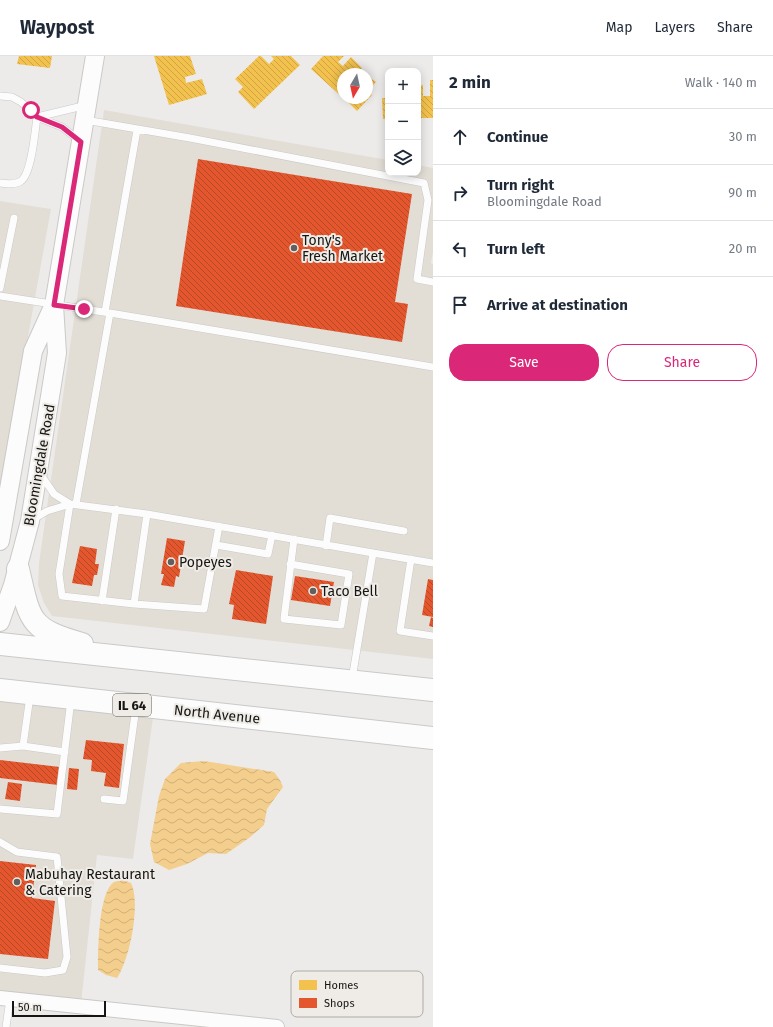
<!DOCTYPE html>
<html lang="en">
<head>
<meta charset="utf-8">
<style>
	:root { --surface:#fff; --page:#f6f6f7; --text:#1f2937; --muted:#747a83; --line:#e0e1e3; --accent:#db2777 }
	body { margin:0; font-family:"Fira Sans",sans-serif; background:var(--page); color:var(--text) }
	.controls { position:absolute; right:12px; top:12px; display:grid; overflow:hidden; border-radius:8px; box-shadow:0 2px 10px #0003 }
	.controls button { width:36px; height:36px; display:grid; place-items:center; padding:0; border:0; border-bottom:1px solid var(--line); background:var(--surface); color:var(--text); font:20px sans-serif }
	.compass { position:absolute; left:337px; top:12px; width:36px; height:36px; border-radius:50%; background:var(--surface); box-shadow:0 2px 10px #0003; rotate:189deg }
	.scale { position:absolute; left:12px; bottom:10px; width:94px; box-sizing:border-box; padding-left:4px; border:2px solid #161513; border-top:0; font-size:11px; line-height:14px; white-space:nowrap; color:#161513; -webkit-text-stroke:3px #efece7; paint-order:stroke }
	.stop { position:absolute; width:12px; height:12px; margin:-9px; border:3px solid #db2777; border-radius:50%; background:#fff }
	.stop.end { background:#db2777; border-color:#fff; box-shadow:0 1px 4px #0008 }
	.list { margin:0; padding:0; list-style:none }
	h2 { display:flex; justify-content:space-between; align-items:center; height:52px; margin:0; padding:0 16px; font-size:17px }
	h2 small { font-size:13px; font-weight:400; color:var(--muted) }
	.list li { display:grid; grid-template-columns:26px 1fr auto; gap:12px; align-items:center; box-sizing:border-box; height:56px; padding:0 16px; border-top:1px solid var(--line) }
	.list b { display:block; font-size:15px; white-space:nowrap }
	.list p { margin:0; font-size:13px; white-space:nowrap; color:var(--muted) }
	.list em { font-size:13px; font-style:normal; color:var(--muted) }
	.actions { display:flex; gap:8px; padding:12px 16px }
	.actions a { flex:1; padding:9px 0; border:1px solid var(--accent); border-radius:16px; text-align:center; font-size:14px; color:var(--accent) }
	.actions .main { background:var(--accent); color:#fff }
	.icon { flex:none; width:22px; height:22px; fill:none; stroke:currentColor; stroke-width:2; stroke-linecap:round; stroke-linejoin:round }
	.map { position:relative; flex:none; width:433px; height:971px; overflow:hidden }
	header { display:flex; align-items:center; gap:24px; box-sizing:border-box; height:56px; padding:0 20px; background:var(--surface); border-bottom:1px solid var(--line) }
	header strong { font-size:19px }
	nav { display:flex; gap:22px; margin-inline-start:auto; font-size:14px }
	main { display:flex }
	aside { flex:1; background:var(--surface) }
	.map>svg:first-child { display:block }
</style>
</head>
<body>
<header>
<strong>Waypost</strong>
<nav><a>Map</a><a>Layers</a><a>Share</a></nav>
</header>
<main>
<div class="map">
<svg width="433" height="971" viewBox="0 0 433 971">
	<defs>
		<pattern id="water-waves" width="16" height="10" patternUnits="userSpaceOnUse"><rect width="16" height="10" fill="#f3ce8d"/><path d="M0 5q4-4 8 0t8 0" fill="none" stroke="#d0b079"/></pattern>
		<pattern id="homes-back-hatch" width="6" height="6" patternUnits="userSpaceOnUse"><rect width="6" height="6" fill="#f2c14e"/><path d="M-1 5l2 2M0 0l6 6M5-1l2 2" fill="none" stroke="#cfa543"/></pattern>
		<pattern id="shops-back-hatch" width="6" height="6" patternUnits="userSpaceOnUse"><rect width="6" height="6" fill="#e4572e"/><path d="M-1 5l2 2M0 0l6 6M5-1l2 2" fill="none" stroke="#b84726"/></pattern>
	</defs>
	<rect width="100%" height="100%" fill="#edebe9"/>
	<!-- built -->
	<path fill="#e2ded6" d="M104 54 388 104V117H418V109L433 112V196L431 207 433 208V603L52 560 44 547 38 529 39 507Z
		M0 145 51 153 0 436Z
		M0 638 154 655 133 803 97 799 81 948 0 939Z"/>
	<!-- water -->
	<path fill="url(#water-waves)" d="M204 705 274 716 280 724 283 731 267 753 264 769 249 782 226 798 208 797 187 808 169 814 154 806 150 788 159 740 165 723 181 707Z
		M123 824 131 827C141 847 130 903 117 922L106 919 98 914C98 897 98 836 114 826 116 825 120 825 123 824Z"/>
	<!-- homes -->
	<path fill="url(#homes-back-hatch)" d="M19 0H52L50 12 17 8Z
		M154 0H190L196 18 185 21 186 27 202 23 207 38 169 49Z
		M259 0H261L269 8 274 3 271 0H291L300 9 254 53 238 36 243 31 235 23Z
		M323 0H344L338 6 343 10 351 1 362 12 357 18H343V42L311 13Z
		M367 19 376 26 367 35 372 39 357 55 344 42H367Z
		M430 24H433V62H418V30L423 29V40H430Z
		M382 42H388V63H383Z"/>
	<!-- shops -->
	<path fill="url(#shops-back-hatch)" d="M198 103 412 138 395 246 408 248 402 286 176 250Z
		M167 482 185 485 179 521 176 520 174 531 161 529 164 518H161Z
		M80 490 97 493 95 508H99L97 519H94L92 530 72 527Z
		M236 514 273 520 266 568 232 563 234 549 229 548Z
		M295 520 334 526 330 550 291 544Z
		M428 523 433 524V561L422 559Z
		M431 561 433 562V571L429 570Z
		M86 684 124 688 119 732 104 730 106 717 91 715 92 704 83 703Z
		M0 704 60 711 58 729 0 722Z
		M69 712 79 713 77 734 67 733Z
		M8 726 22 728 20 745 5 743Z
		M0 805 36 809 32 842 55 845 48 903 0 898Z"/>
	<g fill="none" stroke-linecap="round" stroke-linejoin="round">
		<!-- service casing -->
		<g stroke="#cac9c7" stroke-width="8">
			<path id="service" d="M0 40 12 41 21 46 37 61 62 71 80 85
				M37 61 87 49
				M85 64 190 82 424 127 428 144 417 223 433 226
				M0 127C7 128 15 129 21 125 32 117 35 74 37 61
				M0 232 14 162
				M0 240 110 257 433 311
				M105 256 137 74
				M41 419 54 438 70 448 147 458 373 497 352 623
				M70 448 59 518 62 540 134 548 204 553 219 470
				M76 448 110 257
				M32 464 47 455 70 448
				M216 489 268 498 272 479
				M326 490 330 462 404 475
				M373 497 433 507
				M411 503 400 575 433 580
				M290 508 349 518 341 569 284 563 294 483
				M102 545 116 453
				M134 548 147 458
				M30 640 23 690 65 696
				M0 692 23 690
				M104 743 123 745 136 651
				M0 753 57 758 71 644
				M0 786 17 796 57 801 67 901 63 914 45 917 0 912
				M6 971 10 943"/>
		</g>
		<!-- minor casing -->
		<g stroke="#cac9c7" stroke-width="16">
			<path id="minor" d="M0 942 277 971"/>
		</g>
		<!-- tertiary casing -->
		<g stroke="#cac9c7" stroke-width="20">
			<path id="tertiary" d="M0 485 33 295 53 251
				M0 566 13 529 30 465 57 297 54 249 95 0"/>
		</g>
		<!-- primary casing -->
		<g stroke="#cac9c7" stroke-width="24">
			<path id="primary" d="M18 513C30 564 28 573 82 588
				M0 588 433 634
				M0 634 433 682"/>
		</g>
		<!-- service -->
		<use href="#service" stroke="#fcfcfc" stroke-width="7"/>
		<!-- minor -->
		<use href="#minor" stroke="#fcfcfc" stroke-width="14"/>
		<!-- tertiary -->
		<use href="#tertiary" stroke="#fcfcfc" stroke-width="18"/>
		<!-- primary -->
		<use href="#primary" stroke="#fcfcfc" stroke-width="22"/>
	</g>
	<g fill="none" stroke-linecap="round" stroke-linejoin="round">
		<!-- route -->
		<path stroke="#db2777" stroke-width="5" d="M31 54 37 61 62 71 81 86 54 249 84 253"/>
	</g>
	<!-- markers -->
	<g fill="#61605e" stroke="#efece7" stroke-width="1.5">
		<circle cx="294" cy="192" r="4"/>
		<circle cx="171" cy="506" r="4"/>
		<circle cx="313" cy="535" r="4"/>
		<circle cx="17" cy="826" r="4"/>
	</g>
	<g text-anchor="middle" stroke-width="4" stroke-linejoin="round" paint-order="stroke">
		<!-- shield labels -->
		<rect fill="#efece7" stroke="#575653" stroke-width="1" x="113" y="638" width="38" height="22" rx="3"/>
		<g font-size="13" font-weight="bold" fill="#161513">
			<text x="132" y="654">IL 64</text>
		</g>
		<!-- poi labels -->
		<g font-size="14" fill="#161513" stroke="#efece7" text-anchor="start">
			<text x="302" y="189">Tony's<tspan x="302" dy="16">Fresh Market</tspan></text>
			<text x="179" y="511">Popeyes</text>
			<text x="321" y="540">Taco Bell</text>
			<text x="25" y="823">Mabuhay Restaurant<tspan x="25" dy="16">&amp; Catering</tspan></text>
		</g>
		<!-- street labels -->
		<g font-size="14" fill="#161513" stroke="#efece7">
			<text transform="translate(39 409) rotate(-80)" y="5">Bloomingdale Road</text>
			<text transform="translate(217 658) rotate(6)" y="5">North Avenue</text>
		</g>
	</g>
	<!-- legend -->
	<rect x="291" y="915" width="132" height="46" rx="6" fill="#efece7" stroke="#aeaca7" stroke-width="1"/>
	<rect x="299" y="924" width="18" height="10" fill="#f2c14e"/>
	<rect x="299" y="942" width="18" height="10" fill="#e4572e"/>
	<g font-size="11" fill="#161513">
		<text x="324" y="933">Homes</text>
		<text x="324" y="951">Shops</text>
	</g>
</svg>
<div class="controls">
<button>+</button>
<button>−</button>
<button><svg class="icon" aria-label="layers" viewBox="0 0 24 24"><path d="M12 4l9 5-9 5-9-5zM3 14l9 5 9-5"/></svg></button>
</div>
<svg class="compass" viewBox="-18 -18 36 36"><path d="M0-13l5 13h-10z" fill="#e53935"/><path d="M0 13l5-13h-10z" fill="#747a83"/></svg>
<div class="scale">50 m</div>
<div class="stop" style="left:31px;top:54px"></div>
<div class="stop end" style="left:84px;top:253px"></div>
</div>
<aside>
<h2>2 min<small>Walk · 140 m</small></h2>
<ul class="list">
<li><svg class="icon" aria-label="ahead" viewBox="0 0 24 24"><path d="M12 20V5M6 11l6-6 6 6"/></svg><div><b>Continue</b></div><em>30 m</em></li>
<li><svg class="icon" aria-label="right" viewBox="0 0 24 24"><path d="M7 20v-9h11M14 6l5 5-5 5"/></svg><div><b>Turn right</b><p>Bloomingdale Road</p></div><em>90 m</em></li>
<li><svg class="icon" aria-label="left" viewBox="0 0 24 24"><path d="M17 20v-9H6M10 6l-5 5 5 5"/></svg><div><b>Turn left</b></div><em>20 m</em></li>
<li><svg class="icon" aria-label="arrive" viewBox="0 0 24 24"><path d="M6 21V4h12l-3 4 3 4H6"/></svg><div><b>Arrive at destination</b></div></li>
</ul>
<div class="actions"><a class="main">Save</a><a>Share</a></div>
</aside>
</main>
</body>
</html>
